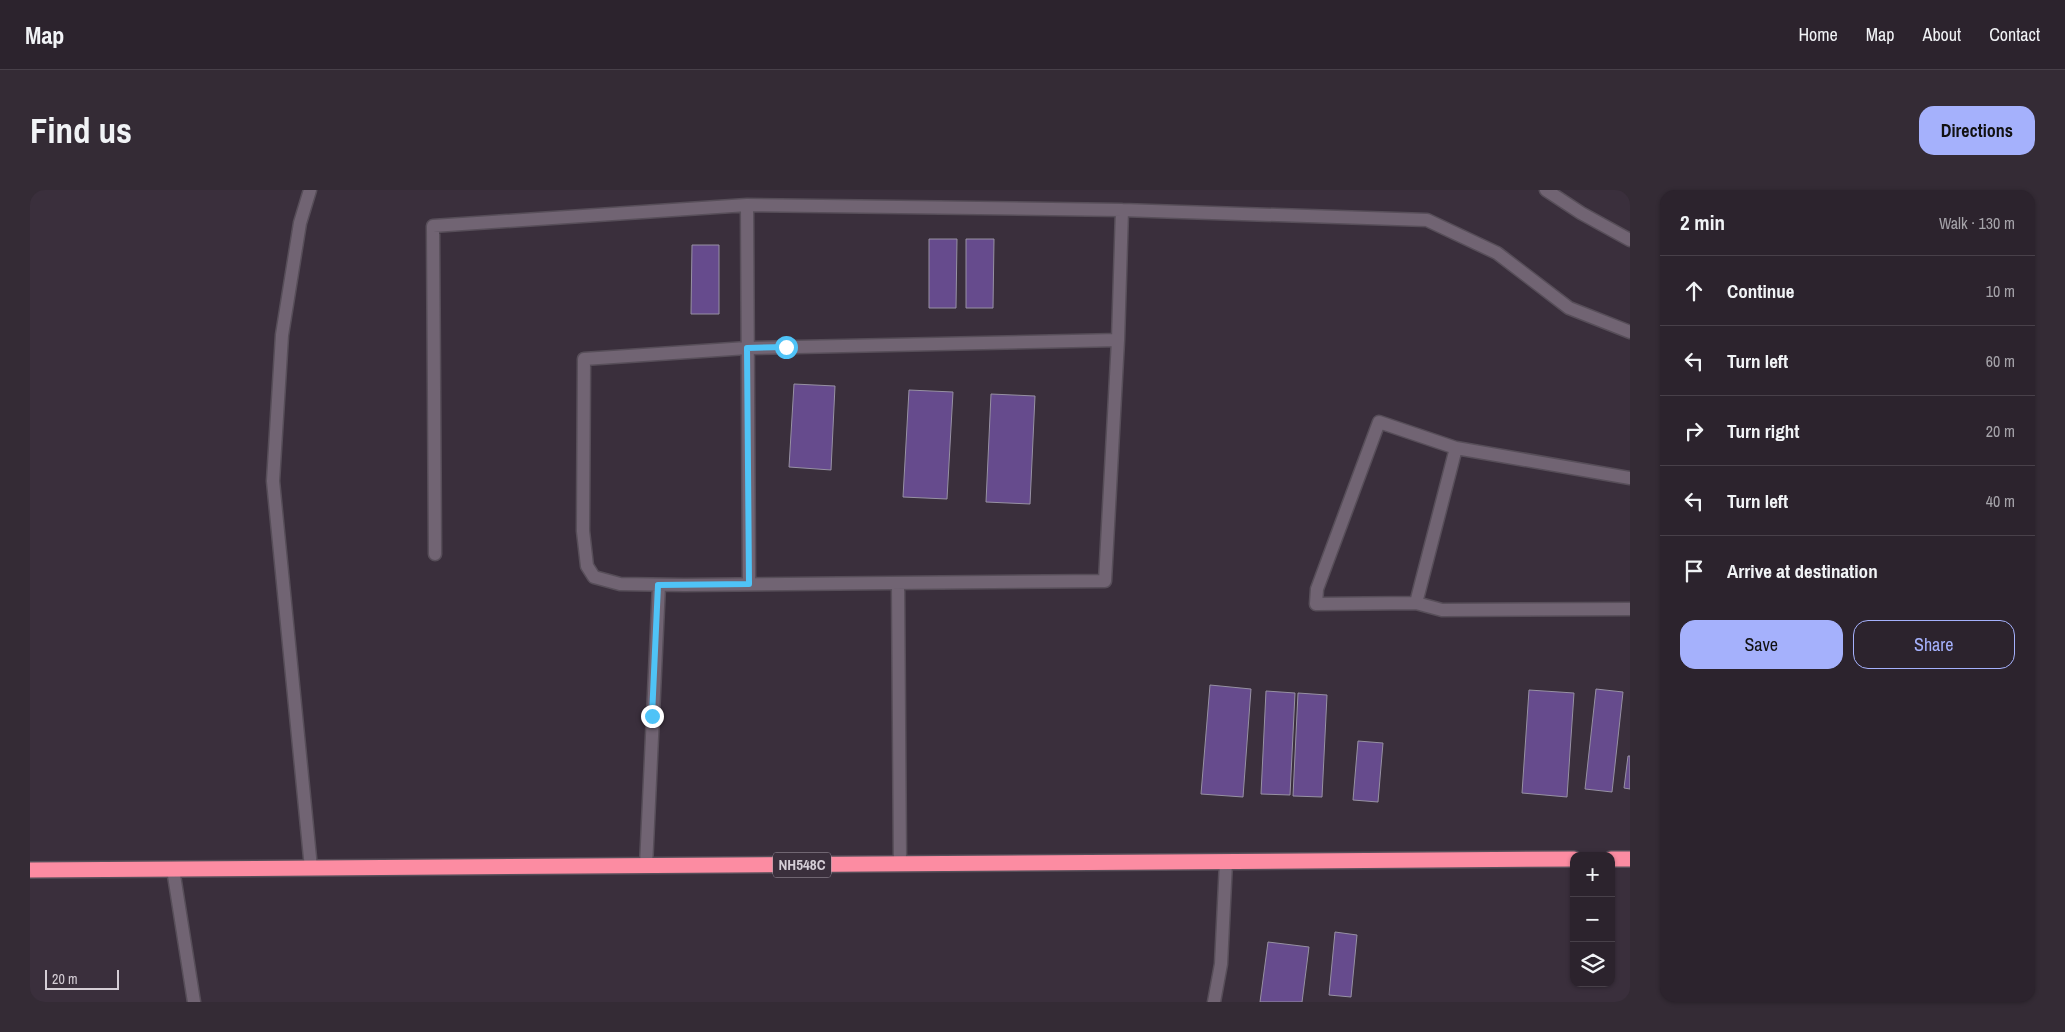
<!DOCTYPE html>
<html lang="en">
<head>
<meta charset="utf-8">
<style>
	:root { --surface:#2c232d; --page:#342b35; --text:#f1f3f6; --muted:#a6a4aa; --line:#484049; --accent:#a5b1fc }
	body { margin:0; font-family:"Archivo Narrow",sans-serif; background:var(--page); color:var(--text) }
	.controls { position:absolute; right:15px; bottom:15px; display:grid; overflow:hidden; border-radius:10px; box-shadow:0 1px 4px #0004 }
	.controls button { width:45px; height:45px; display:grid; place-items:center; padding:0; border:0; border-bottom:1px solid var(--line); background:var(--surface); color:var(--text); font:25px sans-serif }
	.scale { position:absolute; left:15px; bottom:12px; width:74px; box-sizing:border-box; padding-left:5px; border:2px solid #d5ced6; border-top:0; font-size:14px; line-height:18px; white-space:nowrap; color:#d5ced6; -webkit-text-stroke:4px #3a2f3c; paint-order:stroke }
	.stop { position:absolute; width:15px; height:15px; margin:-11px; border:4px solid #4fc3f7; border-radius:50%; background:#fff }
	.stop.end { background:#4fc3f7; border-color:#fff; box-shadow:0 1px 5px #0008 }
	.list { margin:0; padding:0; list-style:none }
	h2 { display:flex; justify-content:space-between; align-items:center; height:65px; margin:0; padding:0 20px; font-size:21px }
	h2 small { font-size:16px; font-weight:400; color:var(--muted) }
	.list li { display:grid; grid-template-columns:32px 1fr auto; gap:15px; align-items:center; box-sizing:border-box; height:70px; padding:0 20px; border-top:1px solid var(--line) }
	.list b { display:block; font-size:19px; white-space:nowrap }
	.list em { font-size:16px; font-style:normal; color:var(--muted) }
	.actions { display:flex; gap:10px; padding:15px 20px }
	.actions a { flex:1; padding:11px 0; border:1px solid var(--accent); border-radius:15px; text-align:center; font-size:18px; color:var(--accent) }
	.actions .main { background:var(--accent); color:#111 }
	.icon { flex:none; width:28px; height:28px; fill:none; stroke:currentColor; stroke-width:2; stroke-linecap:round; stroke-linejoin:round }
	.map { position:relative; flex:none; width:1600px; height:812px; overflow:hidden; border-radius:15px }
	header { display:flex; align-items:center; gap:30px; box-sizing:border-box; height:70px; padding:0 25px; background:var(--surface); border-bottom:1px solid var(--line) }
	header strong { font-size:24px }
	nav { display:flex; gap:28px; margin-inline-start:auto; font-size:18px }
	.intro { display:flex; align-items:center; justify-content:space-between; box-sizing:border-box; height:120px; padding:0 30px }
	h1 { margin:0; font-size:35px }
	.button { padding:12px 22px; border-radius:15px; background:var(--accent); color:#111; font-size:18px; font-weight:700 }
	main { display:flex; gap:30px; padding:0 30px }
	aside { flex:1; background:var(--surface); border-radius:15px; box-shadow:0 1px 4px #0004 }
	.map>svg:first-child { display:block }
</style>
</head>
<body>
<header>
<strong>Map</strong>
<nav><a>Home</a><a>Map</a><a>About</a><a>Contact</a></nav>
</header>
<div class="intro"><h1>Find us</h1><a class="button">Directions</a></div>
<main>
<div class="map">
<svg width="1600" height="812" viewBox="0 0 1600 812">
	<rect width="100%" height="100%" fill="#3a2f3c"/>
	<!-- building -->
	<path fill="#664b8d" stroke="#9791a3" d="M899 49H927L926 118H899Z
		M936 49H964L963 118H936Z
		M662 55H689V124H661Z
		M764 194 805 196 801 280 759 277Z
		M879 200 923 202 917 309 873 307Z
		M961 204 1005 206 1000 314 956 312Z
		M1180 495 1221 499 1213 607 1171 604Z
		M1566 499 1593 502 1582 602 1555 599Z
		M1499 500 1544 503 1537 607 1492 603Z
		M1236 501 1265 503 1260 605 1231 604Z
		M1268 503 1297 505 1292 607 1263 606Z
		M1328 551 1353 553 1348 612 1323 610Z
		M1598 566H1600V599L1594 598Z
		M1305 742 1327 745 1321 807 1299 805Z
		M1238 752 1279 757 1272 812H1230Z"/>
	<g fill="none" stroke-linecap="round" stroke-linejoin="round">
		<!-- street casing -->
		<g stroke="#574e59" stroke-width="15">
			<path id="street" d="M1516 0 1551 23 1600 50
				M717 15 719 394
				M1088 150 717 158 554 169 553 341 557 376 564 387 590 394 654 395 1075 391 1088 150 1092 20
				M1600 288 1426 258 1349 232 1287 399 1286 414 1386 413 1412 420 1600 419
				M405 364 403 36 717 15 1092 20 1397 30 1467 63 1539 118 1600 142
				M868 393 870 674
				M1386 413 1426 258
				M616 676 629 395
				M1184 812 1191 774 1196 672"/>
		</g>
		<!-- secondary casing -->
		<g stroke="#574e59" stroke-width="15">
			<path id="secondary" d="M280 0 270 33 252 145 243 291 281 678
				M143 679 164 812"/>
		</g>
		<!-- highway casing -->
		<g stroke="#574e59" stroke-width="18">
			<path id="highway" d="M1581 669H1600
				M0 680 1544 669"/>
		</g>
		<!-- street -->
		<use href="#street" stroke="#716473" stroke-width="12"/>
		<!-- secondary -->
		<use href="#secondary" stroke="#716473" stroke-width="12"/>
		<!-- highway -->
		<use href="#highway" stroke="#fc8ca2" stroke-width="15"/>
	</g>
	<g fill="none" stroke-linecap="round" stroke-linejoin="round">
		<!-- route -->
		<path stroke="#4fc3f7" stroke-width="6" d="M622 526 628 395 719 394 717 158 756 157"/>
	</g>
	<g text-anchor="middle" stroke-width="4" stroke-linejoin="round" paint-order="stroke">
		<!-- shield labels -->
		<rect fill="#3a2f3c" stroke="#a69ea8" stroke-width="1" x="743" y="662.5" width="58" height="25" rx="4"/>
		<g font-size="15" font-weight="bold" fill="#d5ced6">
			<text x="772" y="680">NH548C</text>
		</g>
	</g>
</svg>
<div class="controls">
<button>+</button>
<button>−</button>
<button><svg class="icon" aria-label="layers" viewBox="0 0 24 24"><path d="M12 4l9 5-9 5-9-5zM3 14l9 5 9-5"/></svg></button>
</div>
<div class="scale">20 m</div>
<div class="stop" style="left:756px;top:157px"></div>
<div class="stop end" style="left:622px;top:526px"></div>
</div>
<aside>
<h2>2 min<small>Walk · 130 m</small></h2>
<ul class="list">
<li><svg class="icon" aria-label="ahead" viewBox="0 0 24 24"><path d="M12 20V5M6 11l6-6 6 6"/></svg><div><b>Continue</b></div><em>10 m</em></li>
<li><svg class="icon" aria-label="left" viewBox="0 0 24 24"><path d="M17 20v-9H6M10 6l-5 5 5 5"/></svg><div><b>Turn left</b></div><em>60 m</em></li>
<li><svg class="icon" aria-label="right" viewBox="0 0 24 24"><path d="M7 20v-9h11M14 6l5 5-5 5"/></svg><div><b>Turn right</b></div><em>20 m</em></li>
<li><svg class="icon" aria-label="left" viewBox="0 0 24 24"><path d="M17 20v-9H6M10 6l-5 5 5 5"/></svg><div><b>Turn left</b></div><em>40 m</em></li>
<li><svg class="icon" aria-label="arrive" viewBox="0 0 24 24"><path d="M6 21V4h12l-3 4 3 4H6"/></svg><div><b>Arrive at destination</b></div></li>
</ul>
<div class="actions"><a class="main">Save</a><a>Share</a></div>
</aside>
</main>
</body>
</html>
